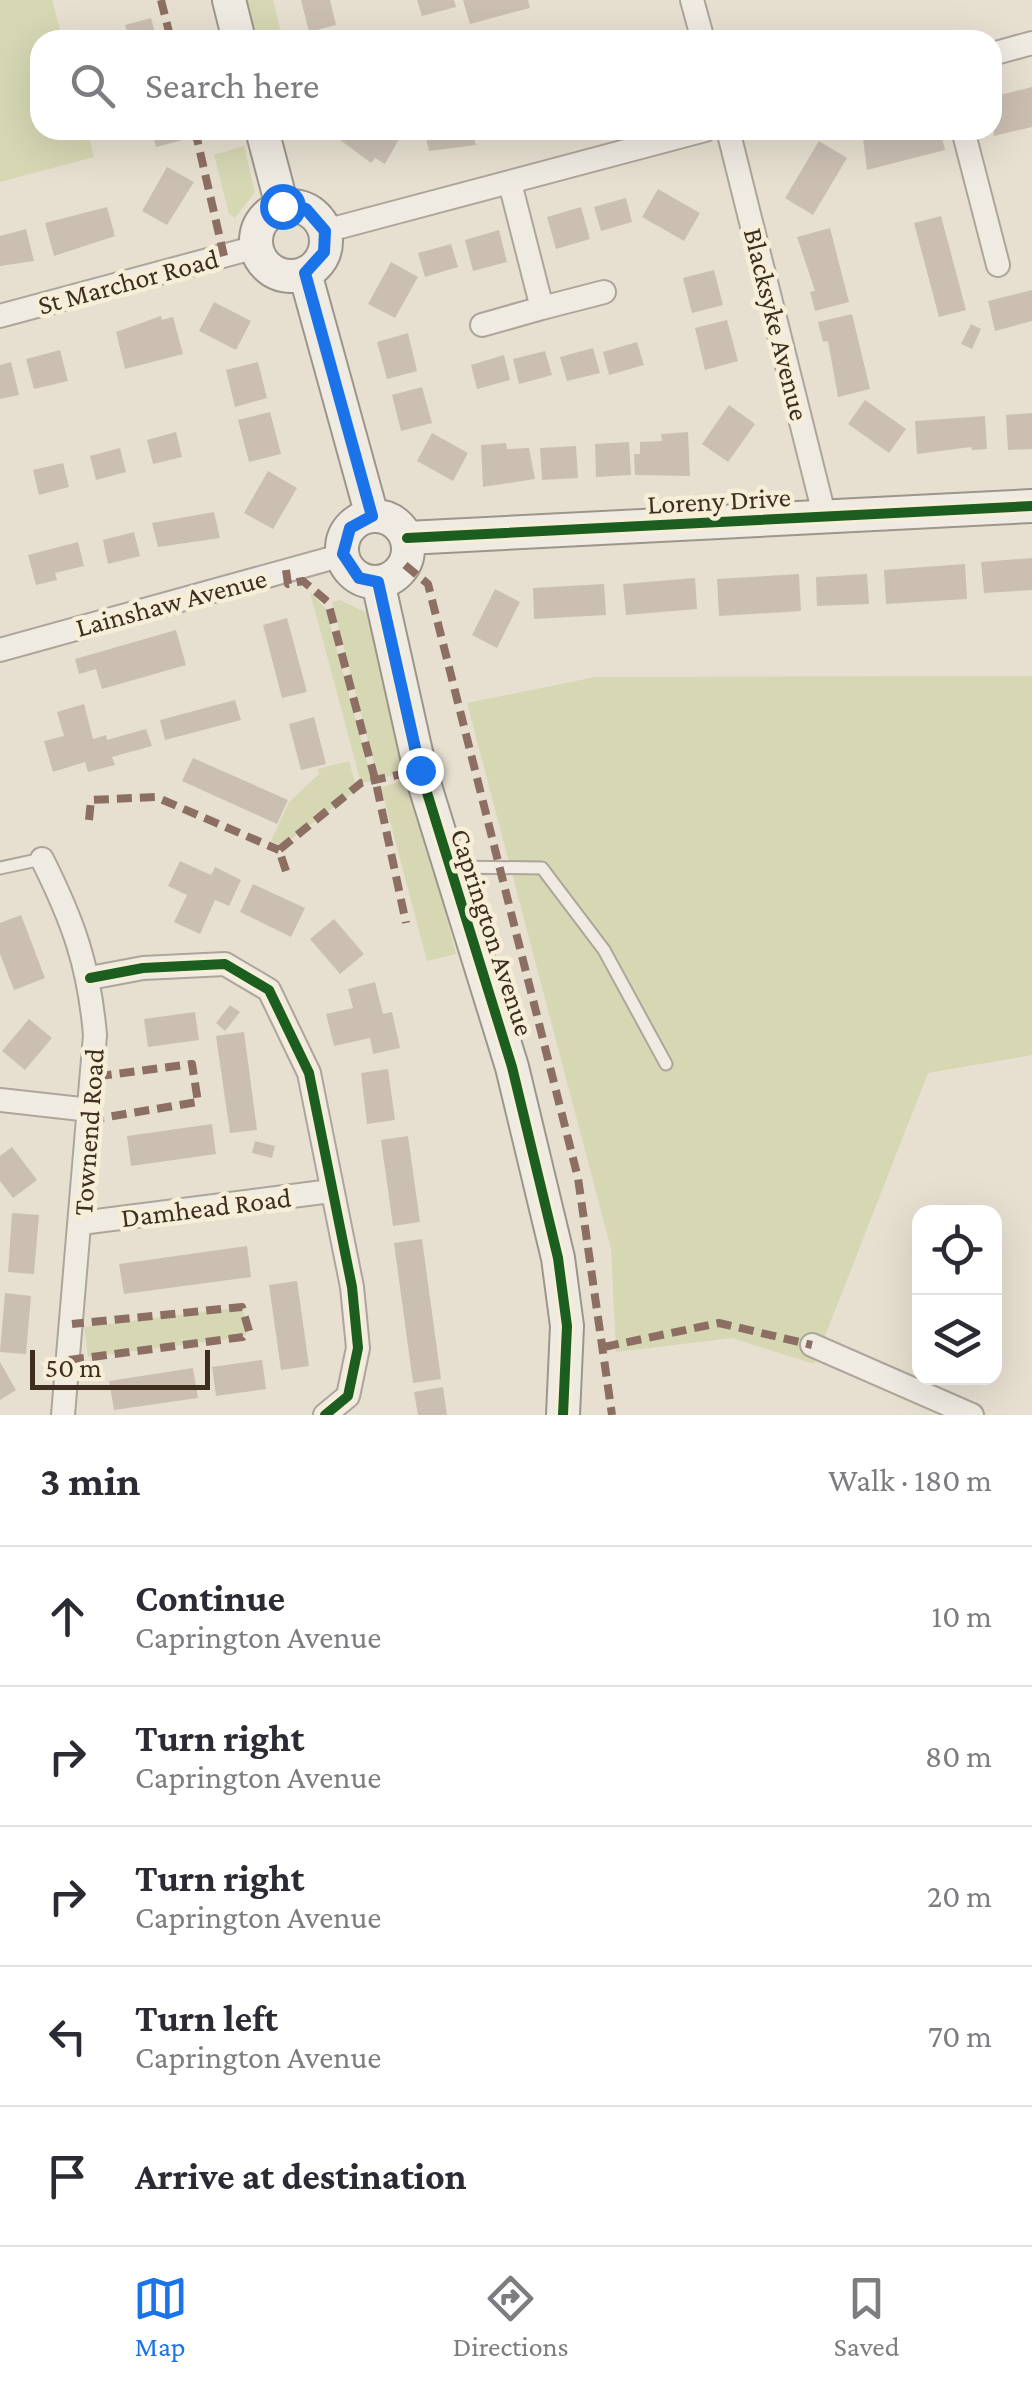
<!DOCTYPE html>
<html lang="en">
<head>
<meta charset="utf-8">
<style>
	:root { --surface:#fff; --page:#f7f7f7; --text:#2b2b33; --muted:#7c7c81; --line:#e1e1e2; --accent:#1a73e8 }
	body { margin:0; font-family:"Crimson Pro",serif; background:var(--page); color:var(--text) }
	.controls { position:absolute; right:30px; bottom:30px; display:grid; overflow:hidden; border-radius:20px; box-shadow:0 10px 40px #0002 }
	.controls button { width:90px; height:90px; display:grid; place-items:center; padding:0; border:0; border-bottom:2px solid var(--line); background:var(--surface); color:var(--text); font:50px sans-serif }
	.scale { position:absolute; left:30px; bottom:25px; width:180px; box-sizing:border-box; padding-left:10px; border:5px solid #3d2e20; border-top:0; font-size:28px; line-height:35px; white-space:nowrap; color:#3d2e20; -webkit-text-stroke:8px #f7eed8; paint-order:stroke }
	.stop { position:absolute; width:30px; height:30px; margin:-22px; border:8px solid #1a73e8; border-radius:50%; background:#fff }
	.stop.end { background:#1a73e8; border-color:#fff; box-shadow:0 2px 10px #0008 }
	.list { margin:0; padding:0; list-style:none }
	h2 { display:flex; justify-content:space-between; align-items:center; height:130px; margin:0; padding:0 40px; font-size:42px }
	h2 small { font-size:32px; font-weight:400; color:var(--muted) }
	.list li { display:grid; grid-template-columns:65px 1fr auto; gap:30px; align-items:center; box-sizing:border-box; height:140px; padding:0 40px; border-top:2px solid var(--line) }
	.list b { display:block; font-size:38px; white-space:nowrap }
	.list p { margin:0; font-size:32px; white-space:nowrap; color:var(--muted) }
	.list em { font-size:32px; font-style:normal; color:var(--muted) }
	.icon { flex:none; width:55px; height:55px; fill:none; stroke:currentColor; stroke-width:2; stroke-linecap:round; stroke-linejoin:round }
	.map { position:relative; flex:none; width:1032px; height:1415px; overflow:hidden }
	.search { position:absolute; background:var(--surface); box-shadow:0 10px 40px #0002; left:30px; right:30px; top:30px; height:110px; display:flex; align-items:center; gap:25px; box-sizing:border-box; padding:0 35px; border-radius:30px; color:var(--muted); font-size:38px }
	.sheet { height:830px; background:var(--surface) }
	nav { display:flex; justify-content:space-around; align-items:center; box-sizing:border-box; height:140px; border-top:2px solid var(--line); background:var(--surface); font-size:28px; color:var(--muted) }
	nav a { display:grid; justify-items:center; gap:5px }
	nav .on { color:var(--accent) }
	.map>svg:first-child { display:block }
</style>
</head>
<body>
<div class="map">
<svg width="1032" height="1415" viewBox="0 0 1032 1415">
	<rect width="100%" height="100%" fill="#e7e0d1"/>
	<!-- green -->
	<path fill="#d6d7b3" d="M0 0H52L63 40H40V130H87L94 157 0 182Z
		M240 0H273L283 40H251Z
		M244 146 255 192 235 218 229 214 214 155Z
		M310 592 326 609 372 781 361 783Z
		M340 600 367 613 408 771 378 779 332 602Z
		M1032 676V1055L928 1073 814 1364 732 1338 616 1352 611 1249 467 703 595 677Z
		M349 761 357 790 282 846 271 841 289 802 319 774 318 769Z
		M411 779 456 954 427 961 381 787Z
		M242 1307 249 1331 243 1337 88 1357 84 1327Z"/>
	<!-- building -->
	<path fill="#cbbfb2" d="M301 0H330L336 25 309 32Z
		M417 0H454L456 7 422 16Z
		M463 0H528L530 8 470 24Z
		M151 18 157 40H129L125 25Z
		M1032 87V127L994 136 992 97Z
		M151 130H181L183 140 156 147Z
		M346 130H383L399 139 385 164 375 158 371 163 340 140Z
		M424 130H491L492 134 474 139 476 145 429 151Z
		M940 130 945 150 867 170 862 131Z
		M819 141 847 158 813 215 785 198Z
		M167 167 194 182 167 225 142 211Z
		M658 189 700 213 684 241 642 217Z
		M626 198 632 222 601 231 594 207Z
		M107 207 115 236 54 256 45 223Z
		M581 207 590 239 556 249 547 217Z
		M941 216 966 310 939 317 914 223Z
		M830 228 849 302 815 311 810 292 815 291 797 237Z
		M26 229 34 261 0 266V236Z
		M499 230 507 262 473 271 465 240Z
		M451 244 458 267 425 277 418 253Z
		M391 262 418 277 395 318 368 304Z
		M714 270 723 305 692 313 683 278Z
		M1032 290V321L995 331 988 301Z
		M214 302 251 321 236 350 199 331Z
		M852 314 870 389 838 397 828 341 823 342 818 322Z
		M161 316 162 320 173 317 183 354 125 369 116 332Z
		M727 320 738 361 705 370 695 328Z
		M971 324 981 329 972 349 961 344Z
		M408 333 417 371 387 379 377 342Z
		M637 342 644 365 609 375 603 352Z
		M593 348 600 373 567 381 560 357Z
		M60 350 68 381 34 389 26 359Z
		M545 351 552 375 519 384 513 359Z
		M504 355 510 380 477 389 471 365Z
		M11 362 19 395 0 399V365Z
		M258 362 267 398 235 407 226 370Z
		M422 387 432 423 401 431 392 395Z
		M865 400 906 429 889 453 848 424Z
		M729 405 755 424 728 462 702 444Z
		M270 412 281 454 249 462 238 420Z
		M1032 413V449L1008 450 1006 415Z
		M985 416 987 449 972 450 971 447 917 454 915 421Z
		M176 432 182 457 153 464 147 440Z
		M688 432 690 476 635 475 634 454H640V442L662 441 661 434Z
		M432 433 468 453 453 481 417 461Z
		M629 442 631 475 596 477 595 444Z
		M506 443 507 449 529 448 535 479 483 487 481 445Z
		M576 446 578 478 542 480 540 448Z
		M120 448 126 472 96 480 90 456Z
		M63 463 69 487 39 495 33 470Z
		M268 471 297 488 273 529 244 513Z
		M214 512 220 538 158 547 152 523Z
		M134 532 140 556 108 564 103 540Z
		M78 542 84 566 55 573 57 580 36 585 28 555Z
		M1032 558V590L984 593 981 562Z
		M965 564 967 599 886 604 884 570Z
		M799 574 801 611 719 616 717 579Z
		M867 574 869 604 817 606 816 577Z
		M695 578 697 609 626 615 623 584Z
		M604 584 606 615 534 619 533 588Z
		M495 589 520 602 497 648 472 635Z
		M287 618 307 692 282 698 263 625Z
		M176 630 186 665 102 689 96 669 79 674 75 659Z
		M235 700 241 720 165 740 160 720Z
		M84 704 93 739 106 735 107 740 146 729 152 746 112 757 115 765 88 772 85 762 53 772 44 741 64 736 57 712Z
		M314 717 326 764 301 770 289 724Z
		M193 758 288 800 277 824 182 781Z
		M180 861 211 875 215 867 241 880 229 906 215 900 200 934 174 922 187 895 168 886Z
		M253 884 305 908 291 937 240 912Z
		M21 915 45 978 14 990 0 954V923Z
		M334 919 364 954 340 974 310 939Z
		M375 982 383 1014 392 1012 400 1048 373 1054 370 1038 334 1046 326 1014 353 1008 348 989Z
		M230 1005 240 1012 225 1031 216 1023Z
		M195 1012 199 1040 148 1047 144 1019Z
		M29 1019 52 1038 25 1070 2 1051Z
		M244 1032 257 1130 230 1133 216 1036Z
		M388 1069 395 1120 367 1124 361 1073Z
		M212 1124 216 1154 131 1166 127 1136Z
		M408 1136 420 1222 393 1226 381 1140Z
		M255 1141 275 1146 272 1158 252 1153Z
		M12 1147 37 1180 13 1198 0 1181V1156Z
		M12 1213 39 1215 34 1274 8 1272Z
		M422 1239 441 1379 413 1383 394 1243Z
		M247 1246 251 1277 124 1294 119 1264Z
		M297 1281 309 1366 281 1370 269 1285Z
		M5 1293 31 1296 26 1354 0 1352Z
		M262 1360 266 1389 216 1396 212 1367Z
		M0 1362 16 1390 0 1400Z
		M193 1368 198 1398 114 1410 109 1381Z
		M443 1387 447 1415H418L414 1392Z"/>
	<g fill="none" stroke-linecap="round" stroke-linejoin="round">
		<!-- lane casing -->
		<g stroke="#ada599" stroke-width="15">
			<path id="lane" d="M454 867 542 868 604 950 666 1064
				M0 868 42 859"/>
		</g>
		<!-- street casing -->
		<g stroke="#ada599" stroke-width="26">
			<path id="street" d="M692 0 703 40
				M992 54 1032 43
				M728 130 825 518
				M963 130 998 265
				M510 183 542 308 604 292
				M325 231 705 130
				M0 316 256 247
				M482 325 542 308
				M0 650 343 555
				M42 859C73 921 89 965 95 1035L63 1415
				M90 978 143 968 225 964 269 990 309 1073 352 1287 358 1348 348 1396 325 1415
				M0 1100 90 1110
				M81 1223 331 1191
				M812 1345 972 1415"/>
		</g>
		<!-- secondary casing -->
		<g stroke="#9c958a" stroke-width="36">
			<path id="secondary" d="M229 0 239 40
				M262 130 282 206
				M256 241a35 35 0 1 1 70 0a35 35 0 1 1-70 0Z
				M305 273 372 516
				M342 549a33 33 0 1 1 66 0a33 33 0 1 1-66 0Z
				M407 538 1032 506
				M378 582 420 770 512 1067 558 1258 567 1326 563 1415"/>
		</g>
		<!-- lane -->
		<use href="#lane" stroke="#efebe3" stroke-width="11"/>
		<!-- street -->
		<use href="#street" stroke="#efebe3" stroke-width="22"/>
		<!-- secondary -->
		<use href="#secondary" stroke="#efebe3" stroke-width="32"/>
		<!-- quiet -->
		<path stroke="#8d6e63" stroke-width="8" stroke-dasharray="15 8" stroke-linecap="butt" d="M161 0 171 40
			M195 130 224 256
			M405 565 428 584 578 1178 612 1415
			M286 570 288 584 303 581 328 602 376 783 406 923
			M89 820 91 800 156 797 279 850
			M286 871 279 850 361 783 420 770
			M89 1120 198 1102 192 1064 92 1077
			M604 1347 719 1323 812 1345
			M69 1360 243 1337 249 1331 242 1307 72 1324"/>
		<!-- cycleway casing -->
		<g stroke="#f7eed8" stroke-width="16">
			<path id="cycleway" d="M407 538 1032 506
				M378 582 420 770 512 1067 558 1258 567 1326 563 1415
				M90 978 143 968 225 964 269 990 309 1073 352 1287 358 1348 348 1396 325 1415"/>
		</g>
		<!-- cycleway -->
		<use href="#cycleway" stroke="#1b5e20" stroke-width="10"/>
	</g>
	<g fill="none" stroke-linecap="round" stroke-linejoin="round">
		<!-- route -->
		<path stroke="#1a73e8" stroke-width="12" d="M282 206 306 209 325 231 324 252 305 273 372 516 350 528 343 554 359 578 378 582 420 770"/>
	</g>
	<g text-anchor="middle" stroke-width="9" stroke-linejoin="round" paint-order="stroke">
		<!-- street labels -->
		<g font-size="28" fill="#3d2e20" stroke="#f7eed8">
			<text transform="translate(128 281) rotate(-15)" y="10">St Marchor Road</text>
			<text transform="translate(777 324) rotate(76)" y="10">Blacksyke Avenue</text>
			<text transform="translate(719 500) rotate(-3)" y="10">Loreny Drive</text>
			<text transform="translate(171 602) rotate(-15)" y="10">Lainshaw Avenue</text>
			<text transform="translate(493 932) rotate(72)" y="10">Caprington Avenue</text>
			<text transform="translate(88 1132) rotate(-86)" y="10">Townend Road</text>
			<text transform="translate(206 1207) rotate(-7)" y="10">Damhead Road</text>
		</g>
	</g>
</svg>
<div class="controls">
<button><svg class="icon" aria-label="locate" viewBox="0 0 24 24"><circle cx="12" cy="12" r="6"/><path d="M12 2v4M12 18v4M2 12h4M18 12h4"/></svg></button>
<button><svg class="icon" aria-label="layers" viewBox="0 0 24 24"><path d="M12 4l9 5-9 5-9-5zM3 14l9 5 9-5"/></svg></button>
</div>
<div class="scale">50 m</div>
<div class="stop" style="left:282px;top:206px"></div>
<div class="stop end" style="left:420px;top:770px"></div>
<div class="search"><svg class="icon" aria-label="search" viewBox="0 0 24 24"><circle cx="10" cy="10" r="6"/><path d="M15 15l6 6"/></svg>Search here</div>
</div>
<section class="sheet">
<h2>3 min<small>Walk · 180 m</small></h2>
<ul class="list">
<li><svg class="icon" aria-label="ahead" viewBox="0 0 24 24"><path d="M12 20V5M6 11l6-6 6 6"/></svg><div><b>Continue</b><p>Caprington Avenue</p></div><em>10 m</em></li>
<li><svg class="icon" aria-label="right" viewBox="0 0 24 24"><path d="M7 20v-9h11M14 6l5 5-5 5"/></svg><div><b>Turn right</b><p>Caprington Avenue</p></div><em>80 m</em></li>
<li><svg class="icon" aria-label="right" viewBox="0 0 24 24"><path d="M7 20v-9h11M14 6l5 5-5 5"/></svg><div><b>Turn right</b><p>Caprington Avenue</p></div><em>20 m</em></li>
<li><svg class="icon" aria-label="left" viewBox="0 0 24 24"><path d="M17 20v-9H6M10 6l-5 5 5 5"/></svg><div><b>Turn left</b><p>Caprington Avenue</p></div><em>70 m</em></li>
<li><svg class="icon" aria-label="arrive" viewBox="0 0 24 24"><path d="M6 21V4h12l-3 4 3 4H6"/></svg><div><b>Arrive at destination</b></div></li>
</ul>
</section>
<nav>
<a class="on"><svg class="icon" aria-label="map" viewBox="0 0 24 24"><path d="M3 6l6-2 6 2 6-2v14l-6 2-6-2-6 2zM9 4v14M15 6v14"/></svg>Map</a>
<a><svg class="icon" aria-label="directions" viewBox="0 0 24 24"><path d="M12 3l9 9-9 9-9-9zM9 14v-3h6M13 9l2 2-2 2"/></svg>Directions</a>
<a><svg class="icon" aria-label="saved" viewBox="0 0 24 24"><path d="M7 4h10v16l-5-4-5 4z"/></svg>Saved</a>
</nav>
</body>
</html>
